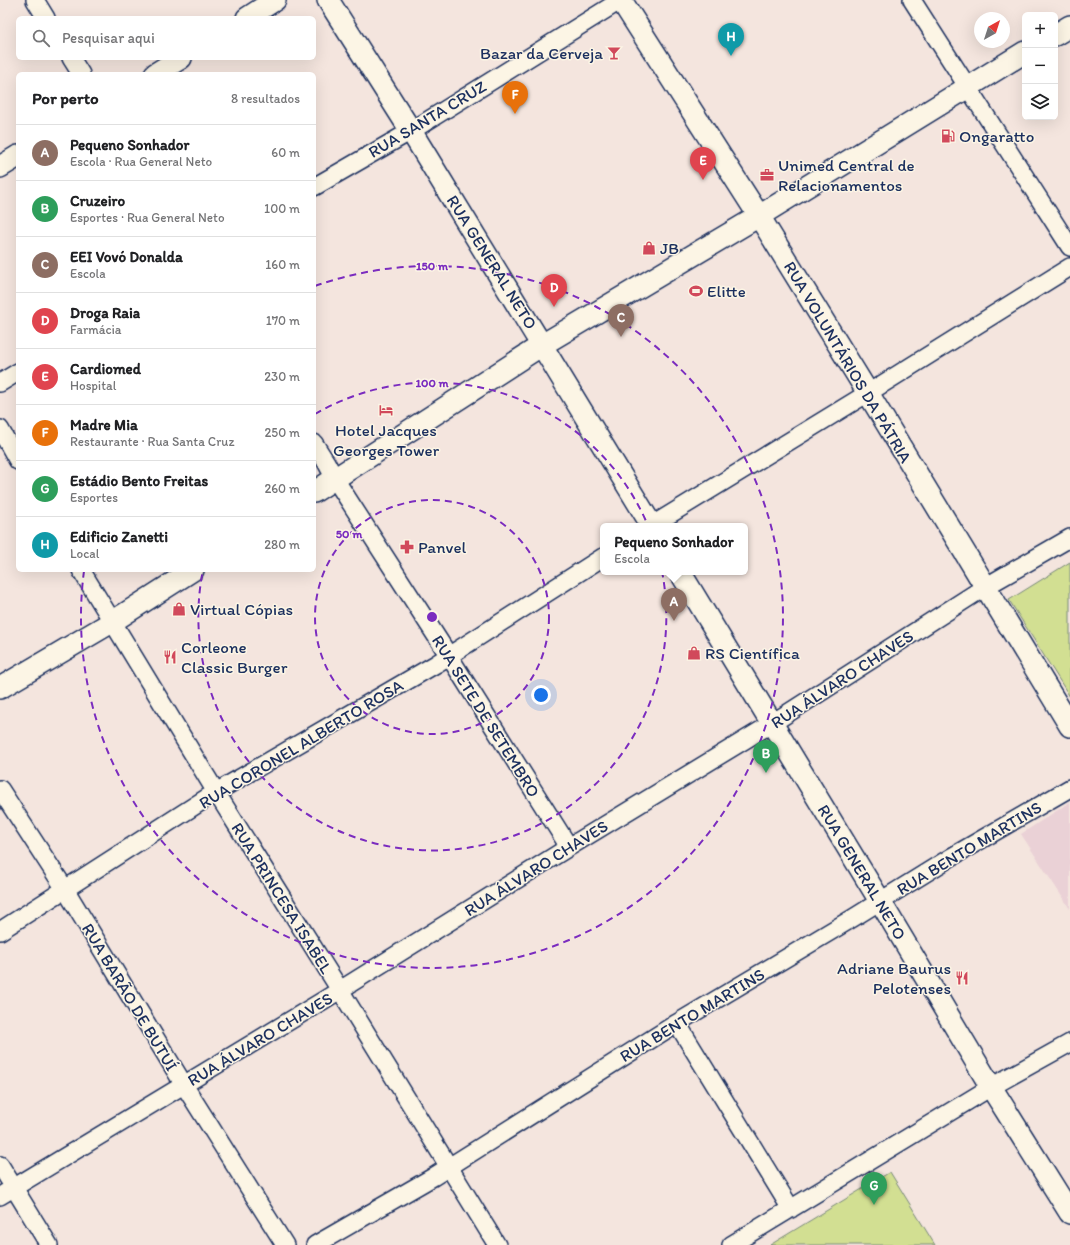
<!DOCTYPE html>
<html lang="pt">
<head>
<meta charset="utf-8">
<style>
	:root { --surface:#fff; --page:#f6f6f6; --text:#202124; --muted:#757577; --line:#e0e0e0; --accent:#d1495b }
	body { margin:0; font-family:Itim,sans-serif; background:var(--page); color:var(--text) }
	.controls { position:absolute; right:12px; top:12px; display:grid; overflow:hidden; border-radius:6px; box-shadow:0 4px 16px #0002 }
	.controls button { width:36px; height:36px; display:grid; place-items:center; padding:0; border:0; border-bottom:1px solid var(--line); background:var(--surface); color:var(--text); font:20px sans-serif }
	.compass { position:absolute; left:974px; top:12px; width:36px; height:36px; border-radius:50%; background:var(--surface); box-shadow:0 4px 16px #0002; rotate:39deg }
	.you { position:absolute; left:541px; top:695px; width:14px; height:14px; margin:-10px; border:3px solid #fff; border-radius:50%; background:#1a73e8; box-shadow:0 0 0 6px #1a73e833 }
	.badge { display:grid; place-items:center; width:26px; height:26px; border-radius:50%; background:var(--accent); color:#fff; font-size:13px; font-weight:700 }
	.pin { position:absolute; translate:-50% -33px; filter:drop-shadow(0 1px 2px #0008) }
	.pin::after { content:''; position:absolute; top:21px; width:14px; height:12px; background:inherit; clip-path:polygon(0 0,100% 0,50% 100%) }
	.popup { position:absolute; left:600px; top:523px; width:148px; height:52px; box-sizing:border-box; display:grid; place-content:center; border-radius:6px; background:var(--surface); filter:drop-shadow(0 1px 3px #0005); font-size:13px; white-space:nowrap; color:var(--muted) }
	.popup b { font-size:15px; color:var(--text) }
	.popup::after { content:''; position:absolute; left:50%; top:100%; margin-left:-8px; border:8px solid transparent; border-top-color:var(--surface) }
	.list { margin:0; padding:0; list-style:none }
	h2 { display:flex; justify-content:space-between; align-items:center; height:52px; margin:0; padding:0 16px; font-size:17px }
	h2 small { font-size:13px; font-weight:400; color:var(--muted) }
	.list li { display:grid; grid-template-columns:26px 1fr auto; gap:12px; align-items:center; box-sizing:border-box; height:56px; padding:0 16px; border-top:1px solid var(--line) }
	.list b { display:block; font-size:15px; white-space:nowrap }
	.list p { margin:0; font-size:13px; white-space:nowrap; color:var(--muted) }
	.list em { font-size:13px; font-style:normal; color:var(--muted) }
	.icon { flex:none; width:22px; height:22px; fill:none; stroke:currentColor; stroke-width:2; stroke-linecap:round; stroke-linejoin:round }
	.map { position:relative; flex:none; width:1070px; height:1245px; overflow:hidden }
	.search { position:absolute; background:var(--surface); box-shadow:0 4px 16px #0002; left:16px; top:16px; width:300px; height:44px; display:flex; align-items:center; gap:10px; box-sizing:border-box; padding:0 14px; border-radius:6px; color:var(--muted); font-size:15px }
	.panel { position:absolute; background:var(--surface); box-shadow:0 4px 16px #0002; left:16px; top:72px; width:300px; height:500px; border-radius:6px }
	.map>svg:first-child { display:block }
</style>
</head>
<body>
<div class="map">
<svg width="1070" height="1245" viewBox="0 0 1070 1245">
	<rect width="100%" height="100%" fill="#f4e5de"/>
	<filter id="ink" filterUnits="userSpaceOnUse"><feTurbulence type="fractalNoise" baseFrequency=".025" numOctaves="2"/><feDisplacementMap in="SourceGraphic" scale="8" xChannelSelector="R" yChannelSelector="G"/><feConvolveMatrix kernelMatrix="1 2 1 2 8 2 1 2 1" color-interpolation-filters="sRGB"/></filter>
	<g filter="url(#ink)">
		<!-- built -->
		<path fill="#ead1d6" d="M1070 802V909L1021 834Z"/>
		<!-- green -->
		<path fill="#d2df92" stroke="#768778" d="M1070 562V697L1009 600Z
			M890 1172 935 1245H770Z"/>
		<g fill="none" stroke-linecap="round" stroke-linejoin="round">
			<!-- minor casing -->
			<g stroke="#1b2f5e" stroke-width="20">
				<path id="minor" d="M35 0 46 18
					M912 0 1070 247
					M71 58 81 74
					M314 187 411 131 621 0
					M0 383 18 372
					M0 429 18 461
					M314 443 326 462 335 479 449 656 569 847
					M651 526 868 393 1070 267
					M81 570 216 792 340 990 497 1245
					M0 789 65 889 184 1085 285 1245
					M0 931 216 792 436 664 603 557
					M677 1023 791 1209
					M0 1165 49 1245
					M0 1196 324 1000 569 847 771 724 985 587 1070 538
					M315 1245 433 1177 677 1023 853 918 953 856 1070 788
					M731 1245 991 1087 1070 1043"/>
			</g>
			<!-- tertiary casing -->
			<g stroke="#1b2f5e" stroke-width="24">
				<path id="tertiary" d="M328 0 411 131 652 526
					M621 0 759 216 868 393 1070 726
					M247 18 275 0
					M1055 35 1070 26
					M155 74 181 58
					M0 167 18 156
					M314 492 542 345 759 216 1025 52
					M680 572 880 901 991 1087 1070 1213
					M0 688 112 622 193 570"/>
			</g>
			<!-- minor -->
			<use href="#minor" stroke="#fcf5e5" stroke-width="17"/>
			<!-- tertiary -->
			<use href="#tertiary" stroke="#fcf5e5" stroke-width="21"/>
		</g>
	</g>
	<!-- distance rings -->
	<g fill="none" stroke="#7b2cbf" stroke-width="2" stroke-dasharray="7 5">
		<circle cx="432" cy="617" r="117"/>
		<path d="M315 414A234 234 0 1 1 203 570"/>
		<path d="M315 286A351 351 0 1 1 84 571"/>
	</g>
	<!-- icons -->
	<defs>
		<g id="bar-bare" transform="scale(1.08)"><path d="M-6-5H6L.8 .8V4.5H3.5V6h-7V4.5H-.8V.8Z" fill="#d1495b" stroke="#fcf5e5" stroke-width="2.5" paint-order="stroke"/></g>
		<g id="fuel-bare" transform="scale(1.08)"><path d="M-5.5-6h7V0h2V4h1.3V-2.5L3-4.5l.8-.8L6-3V5H2.5V1h-1V6h-7ZM-4.2-4.7v3.2H.2V-4.7Z" fill="#d1495b" stroke="#fcf5e5" stroke-width="2.5" paint-order="stroke"/></g>
		<g id="office-bare" transform="scale(1.08)"><path d="M-6-3h4V-5.5h4V-3h4V5H-6ZM-1-4.5V-3h2v-1.5ZM-6 0V1H6V0Z" fill="#d1495b" stroke="#fcf5e5" stroke-width="2.5" paint-order="stroke"/></g>
		<g id="shop-bare" transform="scale(1.08)"><path d="M-5-2.5h2.3a2.7 3.5 0 0 1 5.4 0H5L5.5 6h-11ZM-1.5-2.5h3a1.5 2.3 0 0 0-3 0Z" fill="#d1495b" stroke="#fcf5e5" stroke-width="2.5" paint-order="stroke"/></g>
		<g id="stadium-bare" transform="scale(1.08)"><path d="M0-5a6.5 5 0 1 0 0 10a6.5 5 0 1 0 0-10ZM-3.5-1.8h7v3.6h-7Z" fill="#d1495b" stroke="#fcf5e5" stroke-width="2.5" paint-order="stroke"/></g>
		<g id="hotel-bare" transform="scale(1.08)"><path d="M-6-4.5h1.5V1H6V5H4.5V3h-9V5H-6ZM-4 0a1.8 1.8 0 1 1 3.6 0ZM.5 0V-2.5h3Q6-2.5 6 0Z" fill="#d1495b" stroke="#fcf5e5" stroke-width="2.5" paint-order="stroke"/></g>
		<g id="pharmacy-bare" transform="scale(1.08)"><path d="M-2-6h4v4h4v4h-4v4h-4v-4h-4v-4h4Z" fill="#d1495b" stroke="#fcf5e5" stroke-width="2.5" paint-order="stroke"/></g>
		<g id="restaurant-bare" transform="scale(1.08)"><path d="M-5-6h1v4h1v-4h1v4h1v-4h1v5L-1.5 .5V6h-2V.5L-5-1ZM5-6V6H3V1.5H1.5Q1.5-4 5-6Z" fill="#d1495b" stroke="#fcf5e5" stroke-width="2.5" paint-order="stroke"/></g>
	</defs>
	<g fill-rule="evenodd">
		<use href="#bar-bare" x="614" y="53"/>
		<use href="#fuel-bare" x="948" y="136"/>
		<use href="#office-bare" x="767" y="175"/>
		<use href="#shop-bare" x="649" y="248"/>
		<use href="#stadium-bare" x="696" y="291"/>
		<use href="#hotel-bare" x="386" y="410"/>
		<use href="#pharmacy-bare" x="407" y="547"/>
		<use href="#shop-bare" x="179" y="609"/>
		<use href="#shop-bare" x="694" y="653"/>
		<use href="#restaurant-bare" x="170" y="657"/>
		<use href="#restaurant-bare" x="962" y="978"/>
	</g>
	<g text-anchor="middle" stroke-width="3" stroke-linejoin="round" paint-order="stroke">
		<!-- poi labels -->
		<g font-size="17" fill="#1b2f5e" stroke="#fcf5e5" text-anchor="start">
			<text x="603" y="59" text-anchor="end">Bazar da Cerveja</text>
			<text x="959" y="142">Ongaratto</text>
			<text x="778" y="171">Unimed Central de<tspan x="778" dy="20">Relacionamentos</tspan></text>
			<text x="660" y="254">JB</text>
			<text x="707" y="297">Elitte</text>
			<text x="386" y="436" text-anchor="middle">Hotel Jacques<tspan x="386" dy="20">Georges Tower</tspan></text>
			<text x="418" y="553">Panvel</text>
			<text x="190" y="615">Virtual Cópias</text>
			<text x="181" y="653">Corleone<tspan x="181" dy="20">Classic Burger</tspan></text>
			<text x="705" y="659">RS Científica</text>
			<text x="951" y="974" text-anchor="end">Adriane Baurus<tspan x="951" dy="20">Pelotenses</tspan></text>
		</g>
		<!-- street labels -->
		<g font-size="17" fill="#1b2f5e" stroke="#fcf5e5">
			<text transform="translate(427 119) rotate(-31)" y="6">RUA SANTA CRUZ</text>
			<text transform="translate(492 262) rotate(58)" y="6">RUA GENERAL NETO</text>
			<text transform="translate(848 362) rotate(59)" y="6">RUA VOLUNTÁRIOS DA PÁTRIA</text>
			<text transform="translate(842 679) rotate(-33)" y="6">RUA ÁLVARO CHAVES</text>
			<text transform="translate(486 716) rotate(58)" y="6">RUA SETE DE SETEMBRO</text>
			<text transform="translate(301 744) rotate(-31)" y="6">RUA CORONEL ALBERTO ROSA</text>
			<text transform="translate(969 848) rotate(-31)" y="6">RUA BENTO MARTINS</text>
			<text transform="translate(536 868) rotate(-32)" y="6">RUA ÁLVARO CHAVES</text>
			<text transform="translate(862 872) rotate(59)" y="6">RUA GENERAL NETO</text>
			<text transform="translate(282 898) rotate(58)" y="6">RUA PRINCESA ISABEL</text>
			<text transform="translate(130 997) rotate(59)" y="6">RUA BARÃO DE BUTUÍ</text>
			<text transform="translate(692 1015) rotate(-31)" y="6">RUA BENTO MARTINS</text>
			<text transform="translate(260 1039) rotate(-31)" y="6">RUA ÁLVARO CHAVES</text>
		</g>
	</g>
	<circle cx="432" cy="617" r="6" fill="#7b2cbf" stroke="#fcf5e5" stroke-width="2"/>
	<g font-size="12" text-anchor="middle" font-weight="bold" fill="#7b2cbf" stroke="#fcf5e5" stroke-width="3" stroke-linejoin="round" paint-order="stroke">
		<text x="432" y="270">150 m</text>
		<text x="432" y="387">100 m</text>
		<text x="349" y="538">50 m</text>
	</g>
</svg>
<div class="controls">
<button>+</button>
<button>−</button>
<button><svg class="icon" aria-label="layers" viewBox="0 0 24 24"><path d="M12 4l9 5-9 5-9-5zM3 14l9 5 9-5"/></svg></button>
</div>
<svg class="compass" viewBox="-18 -18 36 36"><path d="M0-13l5 13h-10z" fill="#e53935"/><path d="M0 13l5-13h-10z" fill="#757577"/></svg>
<div class="you"></div>
<div class="pin badge" style="left:674px;top:621px;background:#8d6e63">A</div>
<div class="popup"><b>Pequeno Sonhador</b>Escola</div>
<div class="pin badge" style="left:766px;top:773px;background:#2e9e5b">B</div>
<div class="pin badge" style="left:621px;top:337px;background:#8d6e63">C</div>
<div class="pin badge" style="left:554px;top:307px;background:#e0444e">D</div>
<div class="pin badge" style="left:703px;top:180px;background:#e0444e">E</div>
<div class="pin badge" style="left:515px;top:114px;background:#e8710a">F</div>
<div class="pin badge" style="left:874px;top:1205px;background:#2e9e5b">G</div>
<div class="pin badge" style="left:731px;top:56px;background:#0f9aa8">H</div>
<div class="search"><svg class="icon" aria-label="search" viewBox="0 0 24 24"><circle cx="10" cy="10" r="6"/><path d="M15 15l6 6"/></svg>Pesquisar aqui</div>
<section class="panel">
<h2>Por perto<small>8 resultados</small></h2>
<ul class="list">
<li><span class="badge" style="background:#8d6e63">A</span><div><b>Pequeno Sonhador</b><p>Escola · Rua General Neto</p></div><em>60 m</em></li>
<li><span class="badge" style="background:#2e9e5b">B</span><div><b>Cruzeiro</b><p>Esportes · Rua General Neto</p></div><em>100 m</em></li>
<li><span class="badge" style="background:#8d6e63">C</span><div><b>EEI Vovó Donalda</b><p>Escola</p></div><em>160 m</em></li>
<li><span class="badge" style="background:#e0444e">D</span><div><b>Droga Raia</b><p>Farmácia</p></div><em>170 m</em></li>
<li><span class="badge" style="background:#e0444e">E</span><div><b>Cardiomed</b><p>Hospital</p></div><em>230 m</em></li>
<li><span class="badge" style="background:#e8710a">F</span><div><b>Madre Mia</b><p>Restaurante · Rua Santa Cruz</p></div><em>250 m</em></li>
<li><span class="badge" style="background:#2e9e5b">G</span><div><b>Estádio Bento Freitas</b><p>Esportes</p></div><em>260 m</em></li>
<li><span class="badge" style="background:#0f9aa8">H</span><div><b>Edificio Zanetti</b><p>Local</p></div><em>280 m</em></li>
</ul>
</section>
</div>
</body>
</html>
